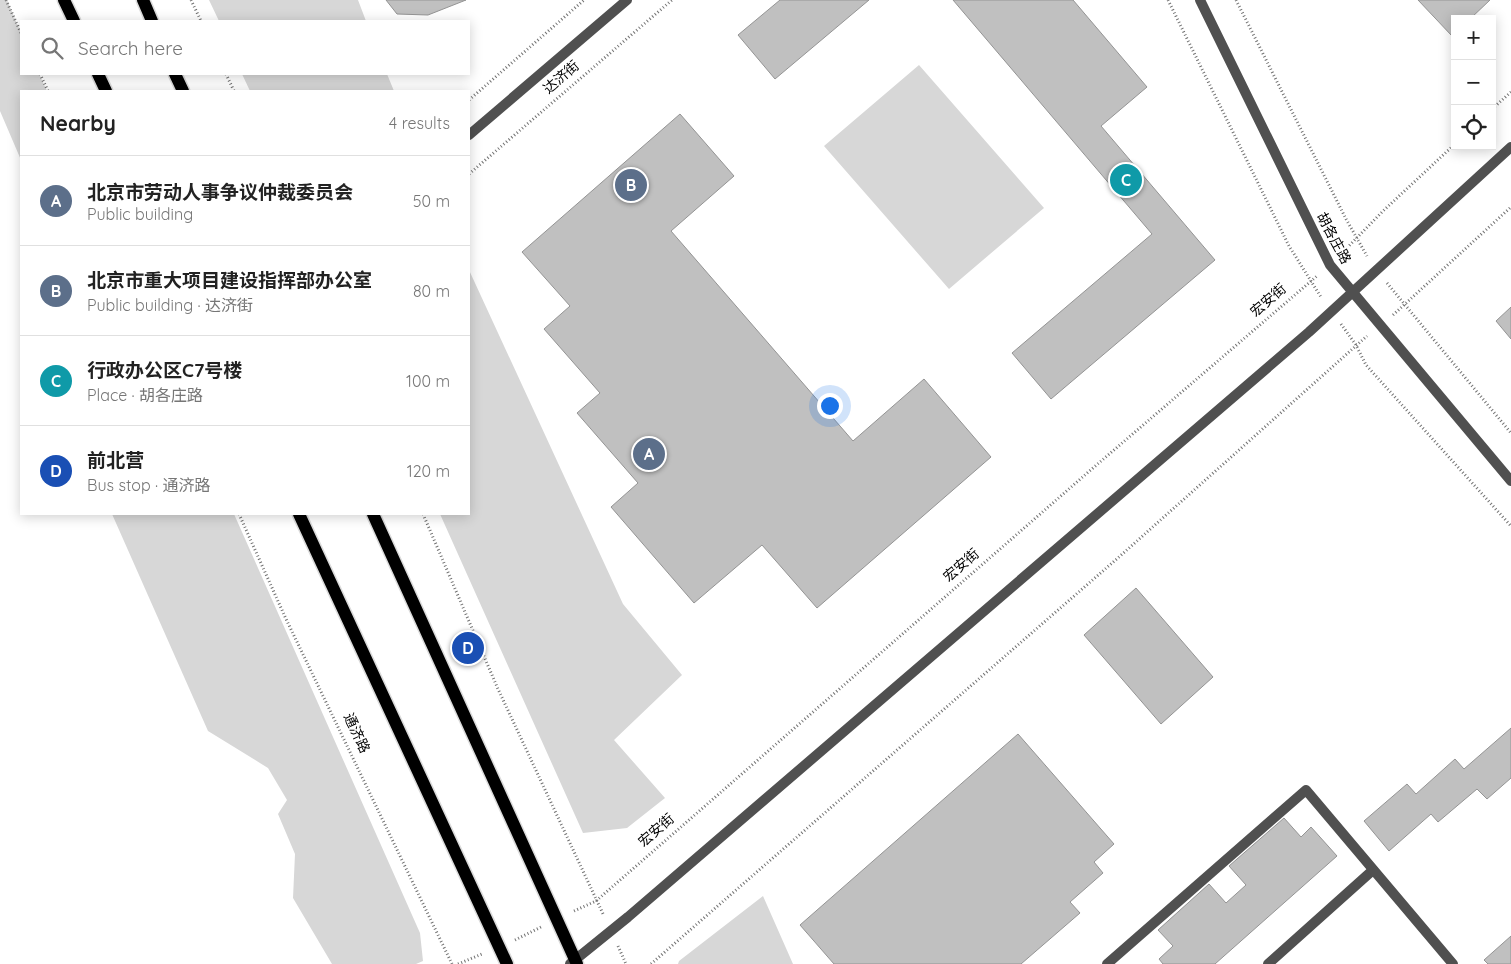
<!DOCTYPE html>
<html lang="en">
<head>
<meta charset="utf-8">
<style>
	:root { --surface:#fff; --page:#f6f6f6; --text:#222; --muted:#767676; --line:#e0e0e0; --accent:#b45309 }
	body { margin:0; font-family:Quicksand,"Noto Sans SC",sans-serif; background:var(--page); color:var(--text) }
	.controls { position:absolute; right:15px; top:15px; display:grid; overflow:hidden; border-radius:0px; box-shadow:0 2px 12px #0003 }
	.controls button { width:45px; height:45px; display:grid; place-items:center; padding:0; border:0; border-bottom:1px solid var(--line); background:var(--surface); color:var(--text); font:25px sans-serif }
	.you { position:absolute; left:829px; top:405px; width:18px; height:18px; margin:-12px; border:4px solid #fff; border-radius:50%; background:#1a73e8; box-shadow:0 0 0 8px #1a73e833 }
	.badge { display:grid; place-items:center; width:32px; height:32px; border-radius:50%; background:var(--accent); color:#fff; font-size:16px; font-weight:700 }
	.pin { position:absolute; translate:-50% -50%; border:2px solid #fff; box-shadow:0 1px 5px #0006 }
	.list { margin:0; padding:0; list-style:none }
	h2 { display:flex; justify-content:space-between; align-items:center; height:65px; margin:0; padding:0 20px; font-size:21px }
	h2 small { font-size:16px; font-weight:400; color:var(--muted) }
	.list li { display:grid; grid-template-columns:32px 1fr auto; gap:15px; align-items:center; box-sizing:border-box; height:90px; padding:0 20px; border-top:1px solid var(--line) }
	.list b { display:block; font-size:19px; white-space:nowrap }
	.list p { margin:0; font-size:16px; white-space:nowrap; color:var(--muted) }
	.list em { font-size:16px; font-style:normal; color:var(--muted) }
	.icon { flex:none; width:28px; height:28px; fill:none; stroke:currentColor; stroke-width:2; stroke-linecap:round; stroke-linejoin:round }
	.map { position:relative; flex:none; width:1511px; height:964px; overflow:hidden }
	.search { position:absolute; background:var(--surface); box-shadow:0 2px 12px #0003; left:20px; top:20px; width:450px; height:55px; display:flex; align-items:center; gap:12px; box-sizing:border-box; padding:0 18px; border-radius:0px; color:var(--muted); font-size:19px }
	.panel { position:absolute; background:var(--surface); box-shadow:0 2px 12px #0003; left:20px; top:90px; width:450px; height:425px; border-radius:0px }
	.map>svg:first-child { display:block }
</style>
</head>
<body>
<div class="map">
<svg width="1511" height="964" viewBox="0 0 1511 964">
	<rect width="100%" height="100%" fill="#fff"/>
	<!-- green -->
	<path fill="#d7d7d7" d="M0 0H7L21 33V74H39L47 91H21V160L0 111Z
		M209 0H358L366 21H219Z
		M919 65 1044 208 949 289 824 146Z
		M242 74H387L394 91H250Z
		M469 270 623 604 682 675 614 740 665 798 627 828 583 833 440 514H469Z
		M112 514H234L420 933 423 961 416 964H332L293 898 295 854 278 814 287 800 268 768 208 731Z
		M763 896 793 964H678L679 961Z"/>
	<!-- building -->
	<path fill="#c0c0c0" stroke="#949494" d="M386 0H466L428 15 397 14Z
		M780 0H869L775 79 738 35Z
		M953 0H1073L1147 87 1101 126 1215 260 1051 399 1012 353 1152 234Z
		M1418 0H1490L1470 19H1455V34L1452 36Z
		M680 114 734 176 671 231 853 441 924 379 991 457 817 608 762 545 694 603 611 507 638 483 577 413 600 393 544 329 570 306 522 252Z
		M1511 307V339L1496 321Z
		M1136 588 1213 677 1161 724 1084 635Z
		M1511 728V778L1487 799 1477 789 1438 822 1431 814 1389 851 1364 821 1407 784 1416 794 1455 759 1464 769Z
		M1018 734 1114 844 1094 862 1103 873 1070 902 1080 913 1021 964H834L800 925Z
		M1284 818 1301 837 1311 827 1337 856 1215 964H1163L1159 959 1173 946 1158 930 1209 884 1226 903 1246 885 1229 866Z
		M1511 936V964H1488L1484 960Z"/>
	<g fill="none" stroke-linecap="round" stroke-linejoin="round">
		<!-- primary casing -->
		<g stroke="#dbdbdb" stroke-width="15">
			<path id="primary" d="M64 0 74 21
				M143 0 152 21
				M98 74 106 91
				M175 74 183 91
				M299 514 507 964
				M373 514 577 964"/>
		</g>
		<!-- path -->
		<path stroke="#727272" stroke-width="3" stroke-dasharray="1 2.5" stroke-linecap="butt" d="M6 0 21 33
			M191 0 201 21
			M1168 0 1289 246 1321 297
			M1236 0 1346 219 1367 256
			M40 74 48 91
			M226 74 234 91
			M469 100 584 0
			M1492 109 1511 92
			M469 174 672 0
			M1342 253 1383 211 1455 144
			M1387 283 1511 433
			M1393 315 1511 207
			M1341 324 1356 345 1366 365 1511 526
			M239 514 286 619 452 964
			M423 514 498 689 604 916
			M574 911 596 901 1093 468 1317 276
			M515 940 541 927
			M618 946 626 964
			M458 964 482 954
			M651 964 1119 557 1367 336"/>
		<!-- service -->
		<path stroke="#505050" stroke-width="10" d="M1268 964 1373 870"/>
		<!-- minor -->
		<path stroke="#505050" stroke-width="10" d="M1107 964 1306 790 1453 964"/>
		<!-- tertiary -->
		<path stroke="#505050" stroke-width="10" d="M1200 0 1330 265 1511 481
			M469 135 627 0
			M570 964 628 917 1309 332 1511 147"/>
		<!-- primary -->
		<use href="#primary" stroke="#000" stroke-width="12"/>
	</g>
	<g text-anchor="middle" stroke-width="5" stroke-linejoin="round" paint-order="stroke">
		<!-- street labels -->
		<g font-size="14" fill="#000" stroke="#fff">
			<text transform="translate(561 77) rotate(-41)" y="5">达济街</text>
			<text transform="translate(1334 238) rotate(62)" y="5">胡各庄路</text>
			<text transform="translate(1268 300) rotate(-41)" y="5">宏安街</text>
			<text transform="translate(961 565) rotate(-41)" y="5">宏安街</text>
			<text transform="translate(357 733) rotate(65)" y="5">通济路</text>
			<text transform="translate(656 830) rotate(-41)" y="5">宏安街</text>
		</g>
	</g>
</svg>
<div class="controls">
<button>+</button>
<button>−</button>
<button><svg class="icon" aria-label="locate" viewBox="0 0 24 24"><circle cx="12" cy="12" r="6"/><path d="M12 2v4M12 18v4M2 12h4M18 12h4"/></svg></button>
</div>
<div class="you"></div>
<div class="pin badge" style="left:649px;top:454px;background:#5c6f8a">A</div>
<div class="pin badge" style="left:631px;top:185px;background:#5c6f8a">B</div>
<div class="pin badge" style="left:1126px;top:180px;background:#0f9aa8">C</div>
<div class="pin badge" style="left:468px;top:648px;background:#1a4fb4">D</div>
<div class="search"><svg class="icon" aria-label="search" viewBox="0 0 24 24"><circle cx="10" cy="10" r="6"/><path d="M15 15l6 6"/></svg>Search here</div>
<section class="panel">
<h2>Nearby<small>4 results</small></h2>
<ul class="list">
<li><span class="badge" style="background:#5c6f8a">A</span><div><b>北京市劳动人事争议仲裁委员会</b><p>Public building</p></div><em>50 m</em></li>
<li><span class="badge" style="background:#5c6f8a">B</span><div><b>北京市重大项目建设指挥部办公室</b><p>Public building · 达济街</p></div><em>80 m</em></li>
<li><span class="badge" style="background:#0f9aa8">C</span><div><b>行政办公区C7号楼</b><p>Place · 胡各庄路</p></div><em>100 m</em></li>
<li><span class="badge" style="background:#1a4fb4">D</span><div><b>前北营</b><p>Bus stop · 通济路</p></div><em>120 m</em></li>
</ul>
</section>
</div>
</body>
</html>
